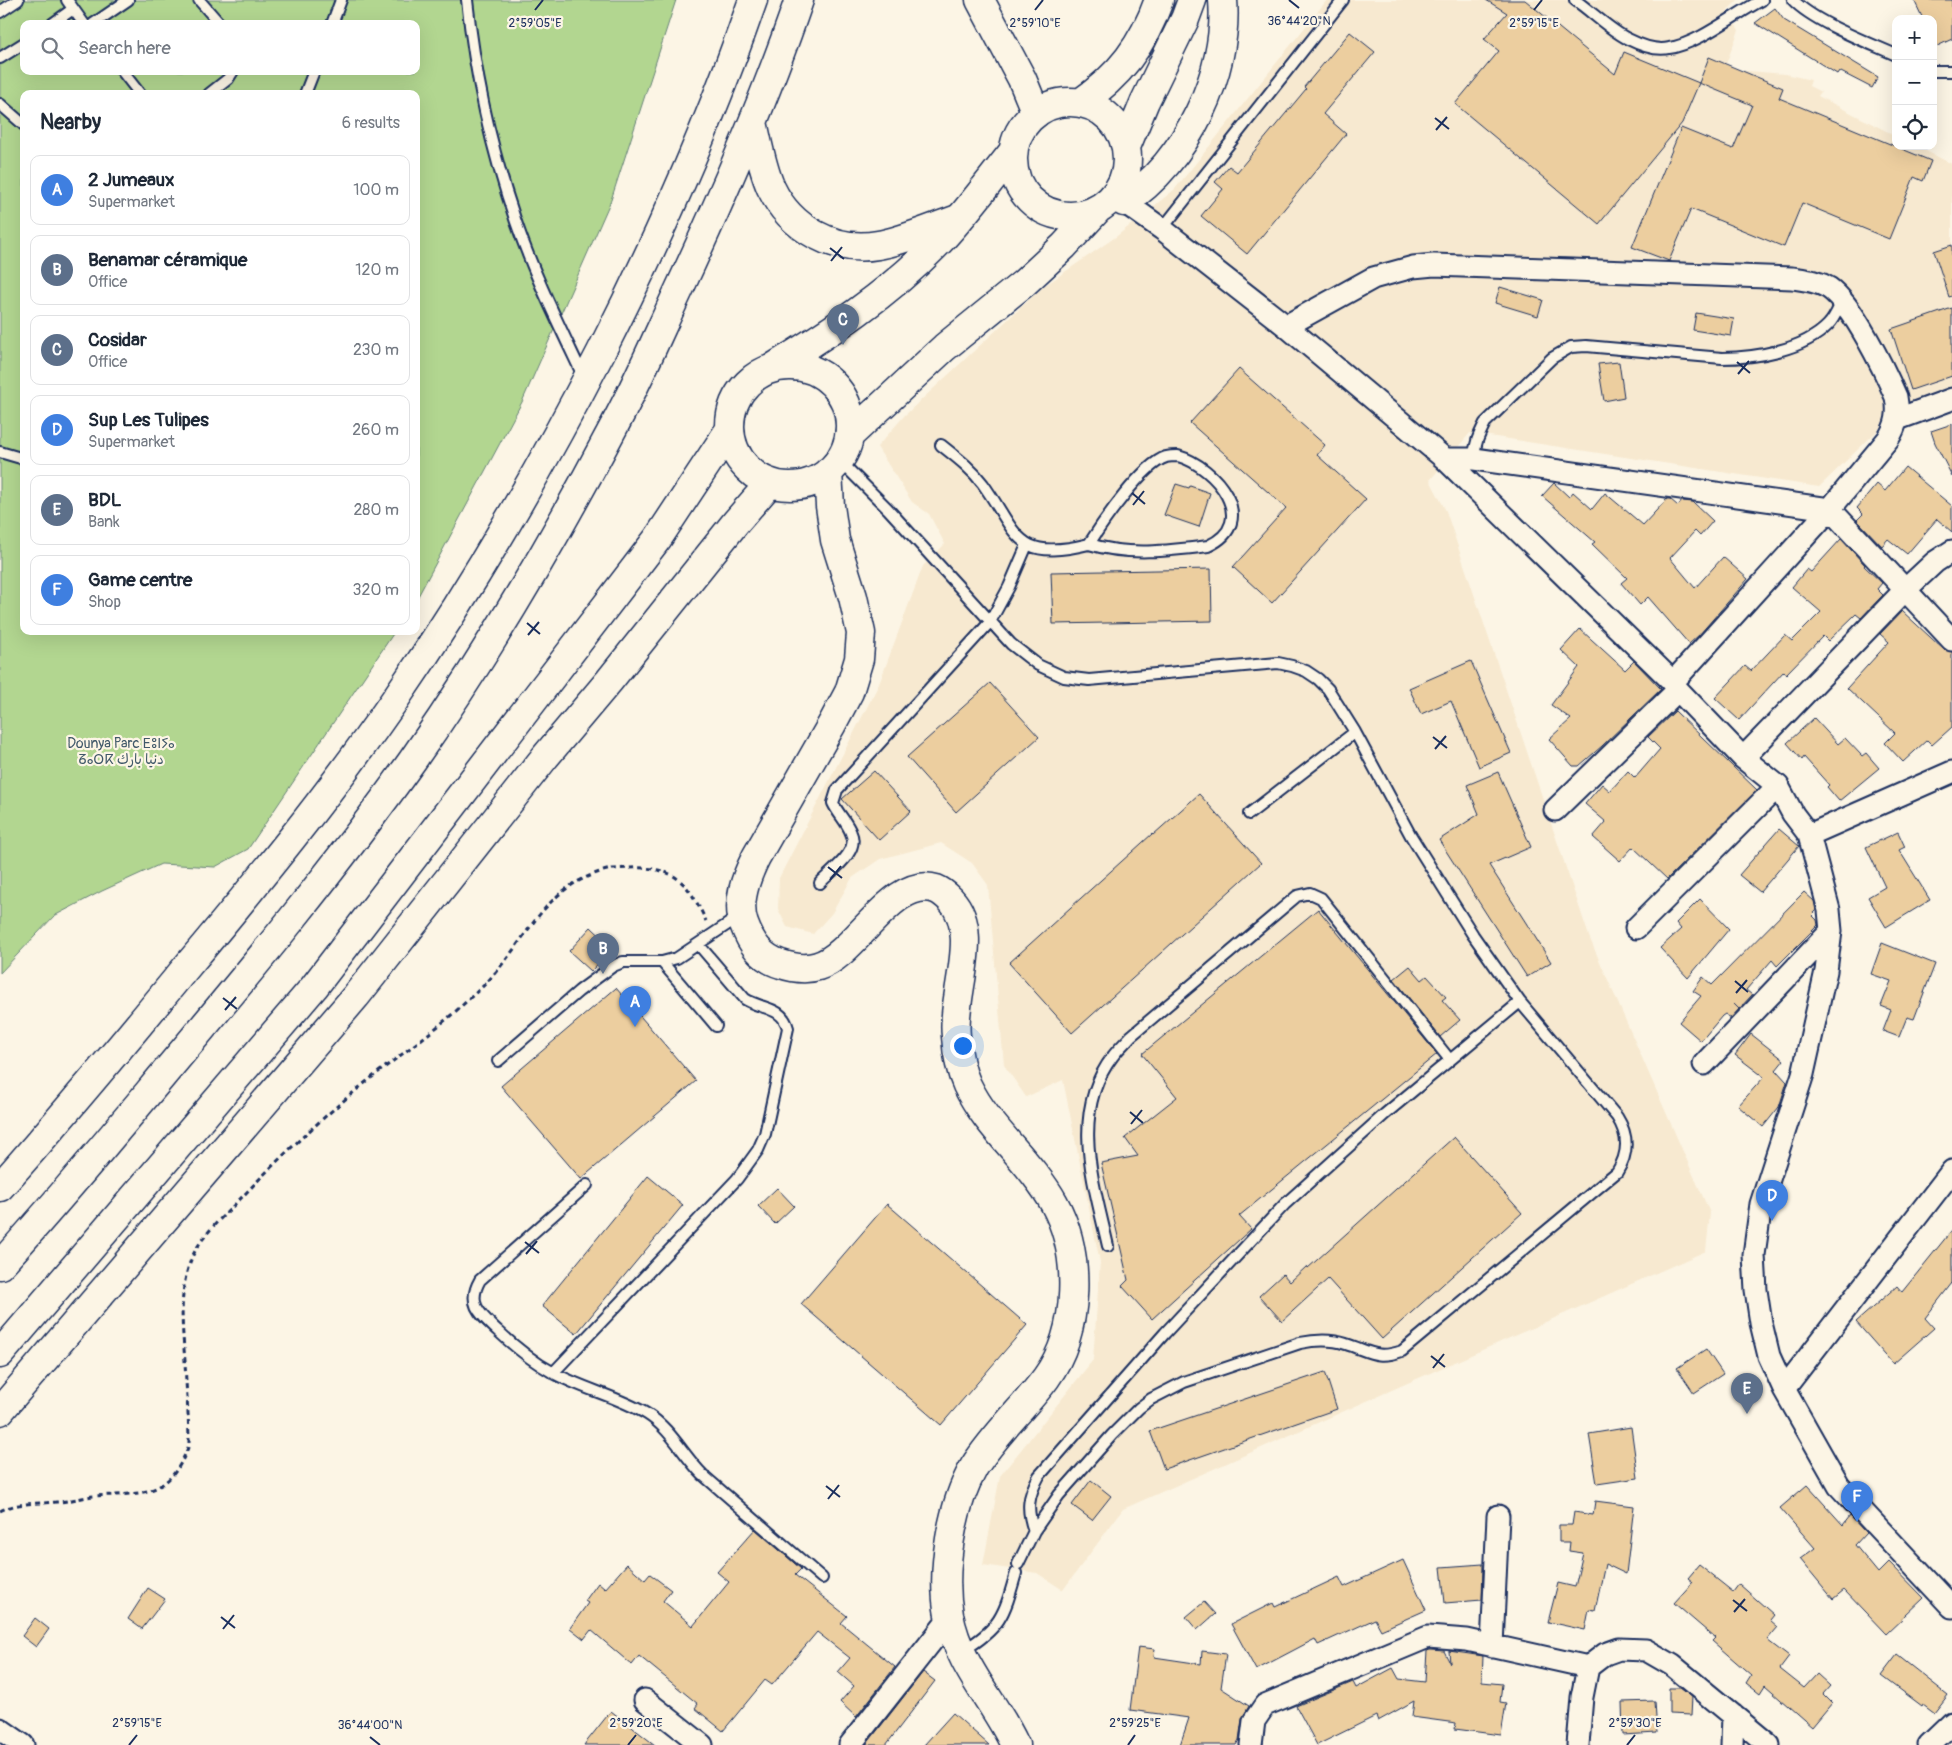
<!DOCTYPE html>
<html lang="en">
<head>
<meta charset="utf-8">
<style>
	:root { --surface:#fff; --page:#f2f2f3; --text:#1f2937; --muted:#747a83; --line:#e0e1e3; --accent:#0b8043 }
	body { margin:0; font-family:Pangolin,"Playpen Sans Arabic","Noto Sans Tifinagh",sans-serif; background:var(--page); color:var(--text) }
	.controls { position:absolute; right:15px; top:15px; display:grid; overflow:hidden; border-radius:10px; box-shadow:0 5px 20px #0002 }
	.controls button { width:45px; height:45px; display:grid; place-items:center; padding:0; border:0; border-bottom:1px solid var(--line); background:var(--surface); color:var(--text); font:25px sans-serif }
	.you { position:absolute; left:962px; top:1045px; width:18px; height:18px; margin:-12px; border:4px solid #fff; border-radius:50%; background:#1a73e8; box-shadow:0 0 0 8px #1a73e833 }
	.badge { display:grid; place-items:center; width:32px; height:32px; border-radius:50%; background:var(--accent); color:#fff; font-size:16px; font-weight:700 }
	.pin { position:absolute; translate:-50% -41px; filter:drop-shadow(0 1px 2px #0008) }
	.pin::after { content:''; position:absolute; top:26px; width:18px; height:15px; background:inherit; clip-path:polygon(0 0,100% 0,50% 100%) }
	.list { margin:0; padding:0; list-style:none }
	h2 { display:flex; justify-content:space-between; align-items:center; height:65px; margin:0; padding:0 20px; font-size:21px }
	h2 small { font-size:16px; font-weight:400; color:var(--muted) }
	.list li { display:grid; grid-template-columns:32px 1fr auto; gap:15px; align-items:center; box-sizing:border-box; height:70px; margin:0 10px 10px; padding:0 10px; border:1px solid var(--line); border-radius:10px }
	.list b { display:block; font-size:19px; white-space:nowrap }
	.list p { margin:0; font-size:16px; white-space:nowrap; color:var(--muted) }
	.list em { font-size:16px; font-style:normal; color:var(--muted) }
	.icon { flex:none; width:28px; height:28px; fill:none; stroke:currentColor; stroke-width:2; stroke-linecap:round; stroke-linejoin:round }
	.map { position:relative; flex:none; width:1952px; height:1745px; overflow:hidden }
	.search { position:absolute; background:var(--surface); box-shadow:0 5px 20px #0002; left:20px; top:20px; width:400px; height:55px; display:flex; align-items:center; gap:12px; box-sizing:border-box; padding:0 18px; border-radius:10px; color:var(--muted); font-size:19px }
	.panel { position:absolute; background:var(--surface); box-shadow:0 5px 20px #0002; left:20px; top:90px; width:400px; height:545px; border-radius:10px }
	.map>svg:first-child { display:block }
</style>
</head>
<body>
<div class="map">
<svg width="1952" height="1745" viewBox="0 0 1952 1745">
	<rect width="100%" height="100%" fill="#fcf5e5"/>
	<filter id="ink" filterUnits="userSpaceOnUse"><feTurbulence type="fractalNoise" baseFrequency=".02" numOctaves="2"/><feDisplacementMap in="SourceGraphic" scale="10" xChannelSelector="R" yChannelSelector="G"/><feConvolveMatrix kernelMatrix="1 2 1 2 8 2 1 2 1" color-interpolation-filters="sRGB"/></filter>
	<g filter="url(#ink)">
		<!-- built -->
		<path fill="#f7e9d0" d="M1327 0H1738L1727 11 1739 30 1724 69 1785 74 1811 80 1809 86 1821 92 1818 96 1896 136V146H1916L1952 164V390L1913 407 1880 428 1819 487 1470 433 1430 480 1446 511 1590 939 1710 1213 1706 1251 1123 1509 1063 1590 1037 1573 983 1565 1000 1476 1093 1360 1100 1262 1063 1080 1026 1097 1004 1065 988 885 972 863 941 843 880 859 852 878 832 913 813 934 787 927 778 909 779 878 879 684 923 566 945 544 929 514 912 502 877 447 905 415 1043 287 1117 236 1175 189Z"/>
		<!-- green -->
		<path fill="#b2d690" stroke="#668277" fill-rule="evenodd" d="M0 0H676L611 200 522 402 416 600V94H24V631H395L248 849 215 867 161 864 102 891 54 916 0 973ZM24 24H416V71H24Z"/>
		<!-- building -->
		<path fill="#ecce9f" stroke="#1b2f5e" d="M1486 0H1525L1615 74 1624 52 1699 83 1682 123 1599 224 1455 104 1499 51 1484 39 1507 13Z
			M1914 0H1952V39L1933 48V19H1923Z
			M1775 8 1784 20 1878 77 1872 88 1839 71 1837 74 1755 23Z
			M1350 32 1375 52 1323 114 1346 134 1247 254 1201 216 1223 189 1215 182 1229 166 1237 172 1306 89 1304 87Z
			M1709 57 1783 88 1779 98 1931 161 1923 181 1914 177 1889 239 1802 203 1784 247 1691 209 1669 261 1632 247 1681 128 1733 149 1752 105 1699 83Z
			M1952 245V296L1949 297 1934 251Z
			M1500 287 1543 300 1538 316 1495 303Z
			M1952 308V376L1911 390 1891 329Z
			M1696 313 1734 319 1731 336 1693 330Z
			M1619 362 1624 397 1604 401 1598 364Z
			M1239 369 1325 445 1317 455 1366 499 1272 603 1233 567 1286 508 1190 423Z
			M1952 424V476L1935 443 1931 431Z
			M1905 467 1952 506V532L1937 519 1907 554 1888 539 1882 546 1857 520 1863 514 1857 508 1877 484 1885 491Z
			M1554 483 1569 497 1573 492 1592 509 1605 493 1643 525 1667 499H1670L1678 506 1682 501 1693 502 1713 521 1700 536 1695 531 1670 558 1695 588 1723 557 1748 579 1699 635 1689 644 1648 597 1640 605 1621 583 1627 578 1592 544 1595 542 1542 496Z
			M1176 484 1189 488 1190 486 1210 493 1199 527 1164 515Z
			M1841 539 1865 565 1864 566 1882 583 1877 589 1883 595 1861 618 1856 614 1828 641 1823 636 1786 674 1784 671 1739 720 1715 698 1745 666 1751 671 1785 635 1792 641 1821 612 1792 587 1807 569 1811 572Z
			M1211 569 1212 621 1053 624 1051 572Z
			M1902 611 1943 649 1952 652V727L1932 745 1927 740 1903 762 1885 743 1895 733 1847 688 1889 642 1880 634Z
			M1580 629 1625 670 1634 661 1661 689 1602 746 1579 766H1573L1549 739 1571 719 1551 705 1579 667 1561 650Z
			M1471 661 1511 753 1479 767 1451 701 1421 714 1409 688Z
			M990 683 1039 737 956 812 907 757Z
			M1675 711 1757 790 1667 879 1633 847 1620 861 1593 837 1606 822 1585 804 1602 784 1610 791 1628 771 1635 778 1660 749 1648 737Z
			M1814 718 1838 744 1845 738 1862 756 1866 753 1879 768 1839 801 1827 787 1829 785 1804 757 1802 760 1787 743Z
			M874 771 911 811 879 840 842 799Z
			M1498 772 1531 847 1489 865 1551 962 1527 977 1439 840 1479 814 1467 785Z
			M1199 794 1261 863 1072 1033 1009 963 1152 834 1153 835Z
			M1779 829 1799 846 1760 892 1739 875Z
			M1898 832 1905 847 1899 850 1930 900 1886 927 1868 897 1885 887 1866 847Z
			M1804 892 1814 901 1816 911 1812 915 1817 920 1818 925 1777 966 1772 960 1746 990 1752 995 1739 1009 1734 1004 1739 1009 1731 1018 1725 1014 1722 1016 1701 1041 1679 1022 1701 996 1693 991 1703 977 1712 985Z
			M1700 899 1729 929 1688 978 1660 948 1681 929 1676 923Z
			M1318 909 1437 1054 1239 1216 1251 1229 1152 1319 1122 1286 1128 1280 1101 1163 1138 1156 1125 1138 1177 1097 1142 1054Z
			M591 927 613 948 591 971 569 951Z
			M1882 943 1935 964 1914 1019 1907 1017 1899 1037 1883 1031 1891 1010 1881 1006 1891 981 1871 974Z
			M1410 966 1422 980 1427 976 1446 997 1442 1000 1460 1020 1440 1037 1394 979Z
			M616 988 696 1081 581 1179 501 1086Z
			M1751 1034 1784 1060 1776 1070 1787 1082 1779 1107 1763 1127 1738 1106 1764 1077 1735 1055Z
			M1454 1137 1522 1213 1382 1339 1328 1279 1282 1321 1259 1296 1283 1274 1290 1282 1307 1266 1308 1268Z
			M648 1176 683 1205 576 1334 542 1306Z
			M777 1188 794 1206 775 1224 758 1206Z
			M887 1204 1027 1325 941 1425 801 1304Z
			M1952 1230V1283L1925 1318 1934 1328 1893 1364 1856 1322 1897 1286 1902 1292Z
			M1706 1349 1723 1374 1694 1393 1677 1368Z
			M1325 1372 1337 1409 1164 1469 1150 1431Z
			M1631 1427 1638 1478 1597 1484 1589 1434Z
			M1091 1480 1111 1496 1092 1520 1072 1505Z
			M1807 1485 1843 1525 1850 1516 1866 1533 1855 1545 1878 1573 1889 1562 1924 1598 1886 1634 1844 1590 1833 1599 1800 1559 1815 1548 1780 1508Z
			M1595 1501 1634 1506 1626 1574 1605 1564 1595 1611 1589 1610 1585 1630 1548 1622 1558 1583 1575 1587 1583 1553 1569 1551 1570 1542H1559V1525H1572L1574 1512 1593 1515Z
			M755 1529 801 1569 795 1575 847 1616 841 1623 895 1667 856 1717 840 1702 854 1686 838 1672 850 1658 817 1632 772 1685 765 1680 723 1731 695 1708 698 1704 639 1656 632 1665 591 1630 584 1639 570 1628 588 1603 585 1601 598 1583 605 1589 627 1564 645 1580 650 1574 671 1590 663 1601 693 1626 729 1582 717 1572Z
			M1403 1560 1426 1610 1381 1630 1375 1619 1318 1645 1315 1639 1256 1670 1231 1624 1273 1603 1275 1607 1339 1577 1344 1587Z
			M1483 1564 1482 1600 1445 1603 1441 1567Z
			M1699 1565 1733 1592 1739 1584 1774 1615 1770 1620 1778 1627 1767 1640 1789 1657 1780 1669 1804 1688 1817 1674 1830 1686 1823 1694 1832 1703 1812 1727 1765 1686 1760 1694 1746 1683 1751 1675 1712 1641 1715 1638 1674 1603 1693 1582 1688 1578Z
			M148 1588 165 1599 142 1629 128 1619Z
			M1204 1602 1215 1614 1197 1630 1186 1617Z
			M35 1618 49 1629 36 1647 22 1636Z
			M1138 1647 1155 1649 1154 1657 1201 1664 1202 1651 1226 1654 1221 1688 1249 1706 1242 1719 1239 1740 1236 1745H1180L1189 1718 1130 1710Z
			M1430 1650 1444 1651 1450 1663 1449 1651 1483 1656 1482 1682 1502 1684 1500 1702 1506 1703 1501 1735 1455 1729 1456 1723 1412 1717 1414 1701 1378 1721 1376 1716 1317 1745 1296 1706 1353 1682 1356 1688 1393 1668 1399 1679 1425 1682 1427 1651Z
			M1897 1655 1948 1695 1934 1713 1922 1704 1921 1706 1881 1676Z
			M923 1672 935 1681 886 1745H866Z
			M1669 1688H1680L1692 1697 1691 1715 1669 1714Z
			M1655 1701 1657 1733 1623 1735 1622 1702Z
			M611 1711 655 1745H584Z
			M953 1713 989 1745H924Z"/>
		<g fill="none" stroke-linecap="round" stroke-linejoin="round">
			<!-- lane casing -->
			<g stroke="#1b2f5e" stroke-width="14">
				<path id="lane" d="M67 0 84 24
					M199 0 220 24
					M467 0C475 76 491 149 516 222 534 275 560 327 584 378
					M1575 0C1592 12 1610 30 1628 39 1640 45 1657 51 1669 48 1698 44 1735 14 1762 0
					M1793 0C1814 22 1867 42 1896 55
					M0 12 18 0
					M52 24 73 9
					M93 24 128 0
					M332 24 341 0
					M0 58 24 43
					M122 71 140 94
					M1933 71H1952
					M209 94 228 79 233 71
					M305 94 314 71
					M0 104 24 125
					M1162 229 1343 0
					M941 445C956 457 971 468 983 484 1019 535 1015 562 1089 544
					M0 452 24 459
					M1178 456C1215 466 1261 522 1208 546 1169 551 1127 556 1089 544 1103 522 1142 465 1166 457 1170 456 1175 456 1178 456Z
					M1474 459C1474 445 1479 435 1485 423L1552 358 1571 347 1586 346 1722 358C1755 358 1804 350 1828 325 1835 318 1838 309 1842 301
					M839 460 888 509 1011 644 1038 665 1064 677 1089 680 1278 663 1292 666 1306 671 1318 679 1328 689 1355 732 1411 836 1473 935 1520 1002 1617 1117C1629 1136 1629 1153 1617 1172L1402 1351C1377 1360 1369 1351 1346 1344 1331 1339 1315 1340 1300 1343L1184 1382 1151 1399 1139 1408 1112 1435 1059 1495 1034 1531 1018 1564
					M1249 814 1355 732
					M820 883C831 871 860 852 851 833 847 822 838 814 833 803L837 790 990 622 1009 587 1027 545
					M662 962 716 1026
					M498 1061 579 991 613 966 623 962H662L677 958 740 916
					M587 1185 480 1280C466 1304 481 1315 498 1331 514 1346 532 1361 552 1372 582 1389 617 1396 647 1414 671 1429 683 1455 703 1475L822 1578
					M1108 1246C1094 1183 1069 1113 1113 1056 1118 1049 1125 1043 1131 1036L1297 896 1310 893 1321 898 1450 1060
					M553 1373 737 1179 758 1150 765 1134 788 1028C782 1006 762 1010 745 999L699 945
					M1034 1531C1026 1509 1028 1496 1039 1476L1165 1333 1285 1204 1385 1114 1520 1002
					M962 1651C1001 1628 1004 1615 1016 1573"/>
			</g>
			<!-- street casing -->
			<g stroke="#1b2f5e" stroke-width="25">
				<path id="street" d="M1114 195 1162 229 1286 326 1445 459 1673 682 1678 690 1743 758 1778 786 1793 814 1809 835 1829 910 1831 931 1826 971 1803 1074 1761 1204 1754 1255 1756 1290 1761 1323 1769 1356 1784 1389 1839 1486 1952 1607
					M1286 326 1373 278 1413 267 1434 265 1792 278C1805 280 1817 281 1829 288 1853 305 1884 369 1896 397 1899 413 1897 425 1888 439L1830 509 1673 682
					M1898 419 1952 399
					M1445 459H1474L1830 509 1952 640
					M1743 758 1905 590 1935 562 1952 551
					M1555 810 1678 690
					M1809 835 1952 772
					M1636 928 1778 786
					M1704 1064 1831 931
					M1784 1389 1952 1171
					M1492 1646 1498 1516
					M645 1700 702 1745
					M0 1729 23 1745
					M850 1745 950 1618
					M1251 1745 1254 1721 1265 1705 1428 1637 1467 1640 1588 1667
					M1578 1745 1582 1697 1588 1667 1605 1654 1619 1649 1646 1650 1672 1665 1769 1745
					M1732 1745 1733 1715
					M1929 1745 1952 1723"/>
			</g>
			<!-- secondary casing -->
			<g stroke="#1b2f5e" stroke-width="31">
				<path id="secondary" d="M1013 159a57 57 0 1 1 114 0a57 57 0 1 1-114 0Z
					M1080 103C1120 76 1143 45 1159 0
					M1126 147 1145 101 1185 19 1192 0
					M1124 202C1186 163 1229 72 1223 0
					M730 426a60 60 0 1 1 120 0a60 60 0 1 1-120 0Z
					M774 367C830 332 887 295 934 247 963 218 987 184 1012 153
					M849 436 945 347 1024 283 1064 246 1098 209
					M828 472 830 506 835 540 853 597 861 633 859 659 849 692 832 724 756 857C746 877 736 902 744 924 751 943 761 958 781 964 793 968 806 970 818 966 856 955 893 874 936 889 941 891 947 896 951 900 982 933 951 995 956 1036 957 1052 960 1070 967 1085 988 1129 1030 1160 1054 1203 1082 1254 1080 1331 1046 1378 1023 1409 994 1435 974 1467 951 1507 941 1571 949 1615 959 1667 994 1700 1015 1745
					M0 1354 314 987 658 538 730 429
					M0 1411 356 996 545 757 609 681 736 522 770 483"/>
			</g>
			<!-- highway casing -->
			<g stroke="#1b2f5e" stroke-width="31">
				<path id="highway" d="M980 0 1022 79 1036 113
					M753 122C758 144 762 168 771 188 790 228 834 253 878 245 903 241 934 227 958 219
					M0 1187C63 1116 124 1043 184 970 257 883 329 795 394 701 471 589 539 473 601 352 659 238 711 121 753 0
					M0 1265C58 1202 113 1135 168 1069 252 969 336 868 412 761 486 656 552 544 612 430 636 386 656 339 677 294 722 198 765 100 799 0"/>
			</g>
			<!-- path -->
			<path stroke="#1b2f5e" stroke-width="3" stroke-dasharray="5 4" stroke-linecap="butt" d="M0 1511C17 1502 38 1504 56 1502 69 1502 82 1497 94 1496 144 1493 169 1498 189 1445 189 1417 186 1389 185 1361 182 1325 178 1288 193 1255 204 1232 228 1212 245 1194 283 1154 323 1117 366 1082 401 1054 438 1029 470 998 479 990 488 982 495 973 532 931 546 886 607 870 614 868 622 869 629 868 675 866 688 882 706 921"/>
			<!-- lane -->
			<use href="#lane" stroke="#fcf5e5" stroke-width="10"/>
			<!-- street -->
			<use href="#street" stroke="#fcf5e5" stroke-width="21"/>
			<!-- secondary -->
			<use href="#secondary" stroke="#fcf5e5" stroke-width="28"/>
			<!-- highway -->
			<use href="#highway" stroke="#fcf5e5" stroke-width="28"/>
		</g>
	</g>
	<!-- ticks -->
	<path fill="none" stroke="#1b2f5e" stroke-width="2" d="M1289 0 1299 8M535 10 543 0M1035 10 1043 0M1534 10 1542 0M1435 118 1449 129M1436 130 1447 117M830 248 844 259M831 261 842 247M1737 362 1750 373M1738 374 1749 361M1132 493 1145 504M1133 505 1144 491M527 623 540 634M528 635 539 622M1433 737 1447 748M1435 749 1446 736M828 867 842 878M830 880 841 866M1735 981 1748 992M1736 993 1747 980M223 998 237 1009M225 1010 236 997M1130 1112 1143 1123M1131 1124 1142 1110M525 1242 539 1253M526 1254 537 1241M1431 1356 1445 1367M1433 1368 1444 1354M826 1486 840 1497M828 1499 839 1485M1733 1600 1747 1611M1734 1612 1745 1599M221 1617 235 1628M223 1629 234 1615M370 1737 380 1745M129 1745 137 1735M628 1745 636 1735M1128 1745 1135 1735M1627 1745 1635 1735"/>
	<g text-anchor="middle" stroke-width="4.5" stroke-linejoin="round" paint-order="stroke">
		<!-- park labels -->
		<g font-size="14" fill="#41596a" stroke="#fcf5e5">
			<text x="121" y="748">Dounya Parc ⴹⵓⵏⵢⴰ<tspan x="121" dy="16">ⵒⴰⵔⴽ دنيا بارك</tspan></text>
		</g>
	</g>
	<g font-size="12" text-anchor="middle" fill="#1b2f5e" stroke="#fcf5e5" stroke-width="4.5" stroke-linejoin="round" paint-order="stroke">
		<text x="1299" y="25">36°44'20"N</text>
		<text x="535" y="27">2°59'05"E</text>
		<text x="1035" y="27">2°59'10"E</text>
		<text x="1534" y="27">2°59'15"E</text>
		<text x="137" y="1727">2°59'15"E</text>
		<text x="636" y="1727">2°59'20"E</text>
		<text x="1135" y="1727">2°59'25"E</text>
		<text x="1635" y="1727">2°59'30"E</text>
		<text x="370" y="1729">36°44'00"N</text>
	</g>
</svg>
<div class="controls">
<button>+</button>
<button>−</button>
<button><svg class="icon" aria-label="locate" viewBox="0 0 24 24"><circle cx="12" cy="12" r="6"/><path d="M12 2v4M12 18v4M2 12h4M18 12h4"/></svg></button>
</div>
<div class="you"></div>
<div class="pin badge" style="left:635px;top:1027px;background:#3f7fe0">A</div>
<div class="pin badge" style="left:603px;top:974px;background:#5c6f8a">B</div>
<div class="pin badge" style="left:843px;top:345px;background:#5c6f8a">C</div>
<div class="pin badge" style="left:1772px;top:1221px;background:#3f7fe0">D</div>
<div class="pin badge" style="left:1747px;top:1414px;background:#5c6f8a">E</div>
<div class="pin badge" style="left:1857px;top:1522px;background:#3f7fe0">F</div>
<div class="search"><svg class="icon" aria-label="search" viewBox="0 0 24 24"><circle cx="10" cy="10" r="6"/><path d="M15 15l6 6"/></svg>Search here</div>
<section class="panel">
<h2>Nearby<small>6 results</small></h2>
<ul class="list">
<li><span class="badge" style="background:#3f7fe0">A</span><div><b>2 Jumeaux</b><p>Supermarket</p></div><em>100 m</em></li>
<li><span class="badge" style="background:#5c6f8a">B</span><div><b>Benamar céramique</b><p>Office</p></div><em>120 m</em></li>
<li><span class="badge" style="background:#5c6f8a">C</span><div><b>Cosidar</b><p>Office</p></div><em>230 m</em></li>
<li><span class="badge" style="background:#3f7fe0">D</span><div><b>Sup Les Tulipes</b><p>Supermarket</p></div><em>260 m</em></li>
<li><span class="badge" style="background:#5c6f8a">E</span><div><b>BDL</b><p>Bank</p></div><em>280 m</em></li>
<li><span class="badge" style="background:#3f7fe0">F</span><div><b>Game centre</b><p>Shop</p></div><em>320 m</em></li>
</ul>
</section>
</div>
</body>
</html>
